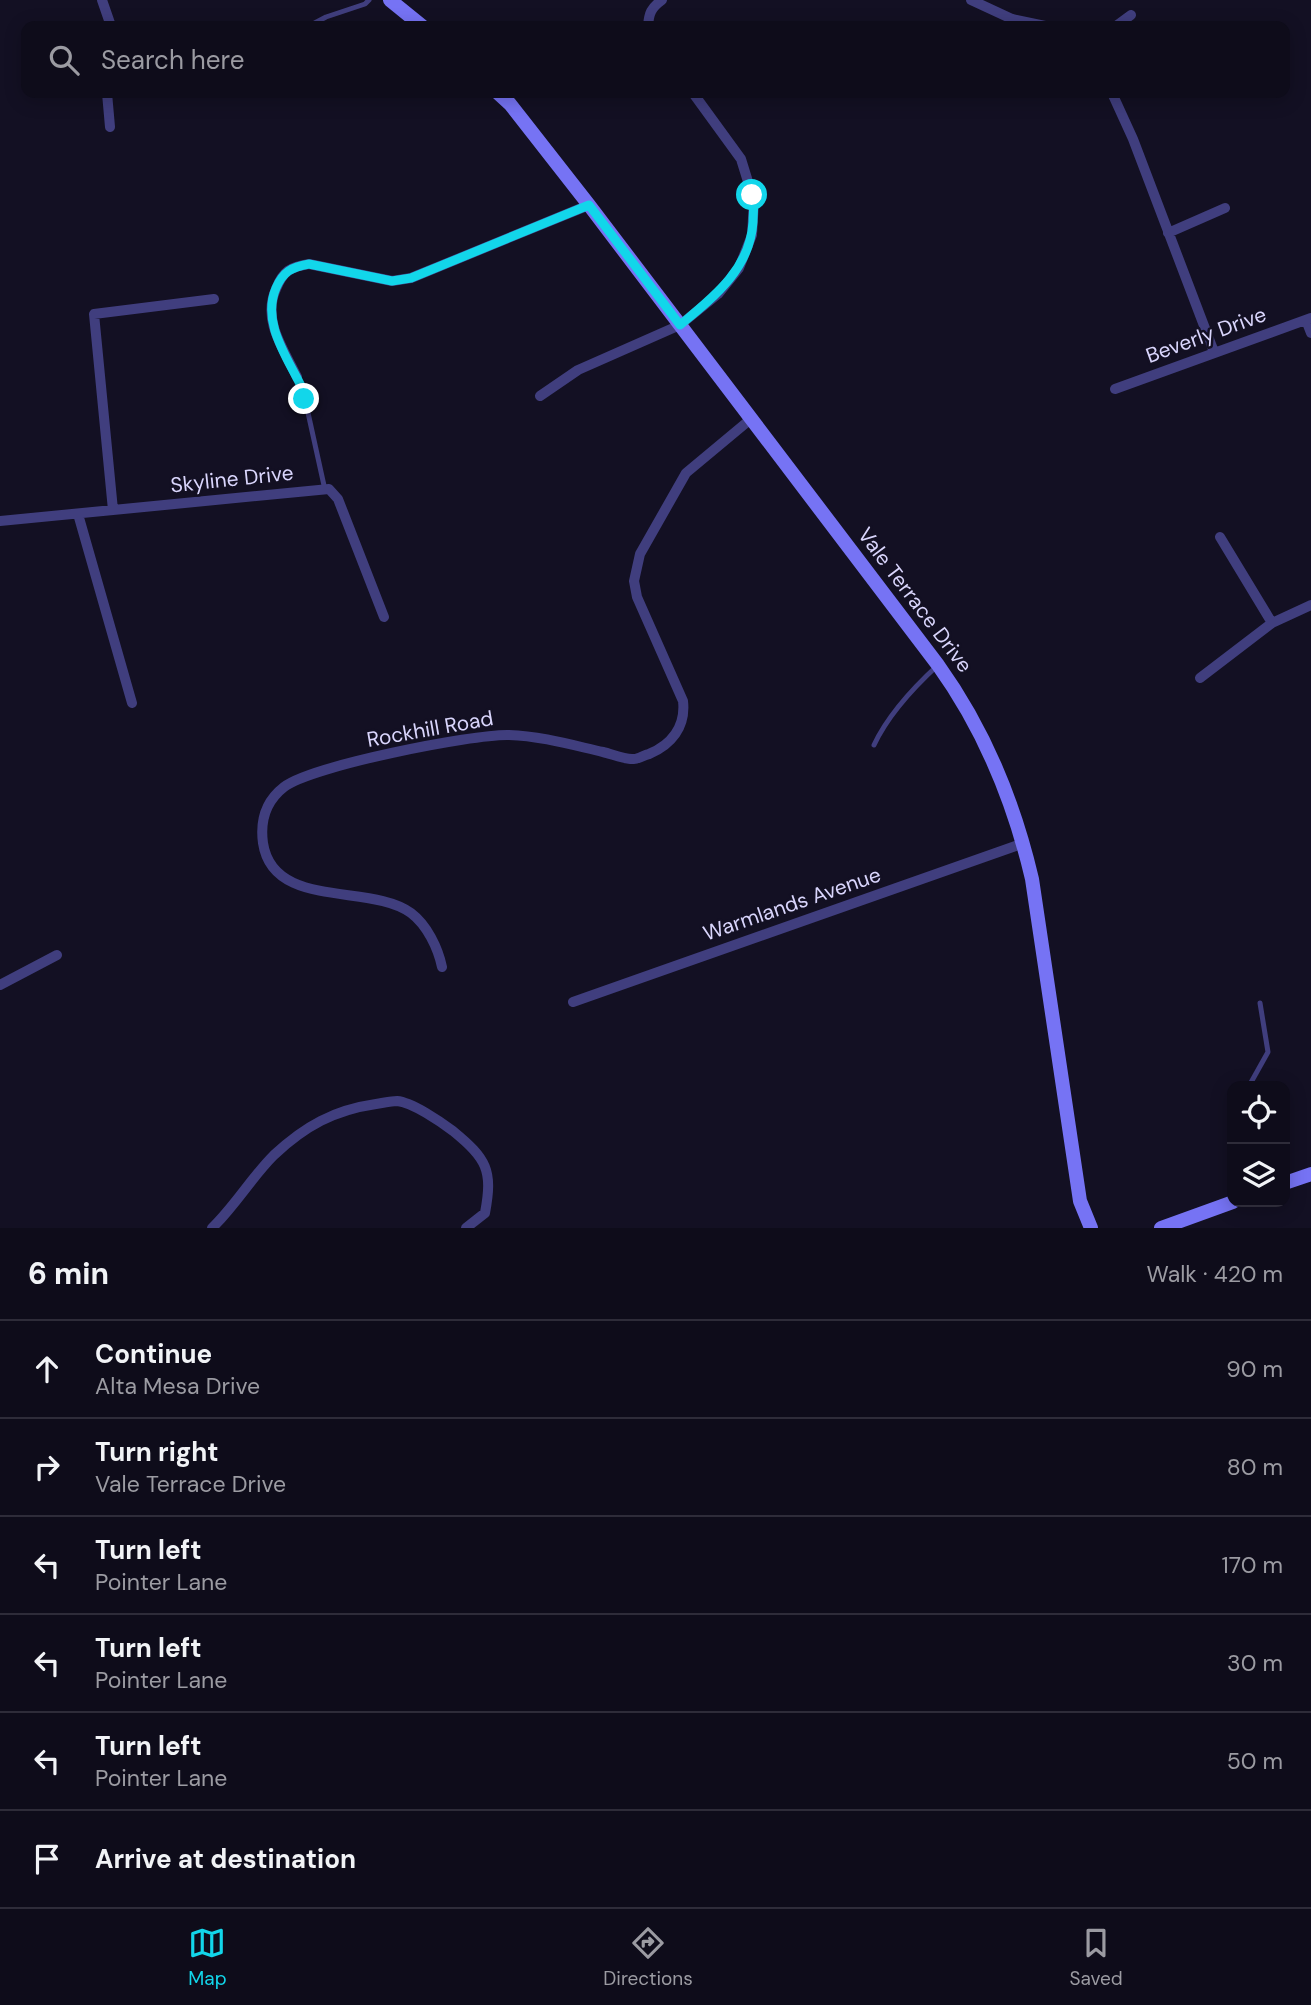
<!DOCTYPE html>
<html lang="en">
<head>
<meta charset="utf-8">
<style>
	:root { --surface:#0e0c1a; --page:#171523; --text:#f1f3f6; --muted:#9b9ba2; --line:#2e2c39; --accent:#12d6ea }
	body { margin:0; font-family:"DM Sans",sans-serif; background:var(--page); color:var(--text) }
	.controls { position:absolute; right:21px; bottom:21px; display:grid; overflow:hidden; border-radius:14px; box-shadow:0 4px 18px #0003 }
	.controls button { width:63px; height:63px; display:grid; place-items:center; padding:0; border:0; border-bottom:2px solid var(--line); background:var(--surface); color:var(--text); font:35px sans-serif }
	.stop { position:absolute; width:21px; height:21px; margin:-16px; border:5px solid #12d6ea; border-radius:50%; background:#fff }
	.stop.end { background:#12d6ea; border-color:#fff; box-shadow:0 2px 7px #0008 }
	.list { margin:0; padding:0; list-style:none }
	h2 { display:flex; justify-content:space-between; align-items:center; height:91px; margin:0; padding:0 28px; font-size:30px }
	h2 small { font-size:23px; font-weight:400; color:var(--muted) }
	.list li { display:grid; grid-template-columns:46px 1fr auto; gap:21px; align-items:center; box-sizing:border-box; height:98px; padding:0 28px; border-top:2px solid var(--line) }
	.list b { display:block; font-size:26px; white-space:nowrap }
	.list p { margin:0; font-size:23px; white-space:nowrap; color:var(--muted) }
	.list em { font-size:23px; font-style:normal; color:var(--muted) }
	.icon { flex:none; width:38px; height:38px; fill:none; stroke:currentColor; stroke-width:2; stroke-linecap:round; stroke-linejoin:round }
	.map { position:relative; flex:none; width:1311px; height:1228px; overflow:hidden }
	.search { position:absolute; background:var(--surface); box-shadow:0 4px 18px #0003; left:21px; right:21px; top:21px; height:77px; display:flex; align-items:center; gap:18px; box-sizing:border-box; padding:0 24px; border-radius:14px; color:var(--muted); font-size:26px }
	.sheet { height:679px; background:var(--surface) }
	nav { display:flex; justify-content:space-around; align-items:center; box-sizing:border-box; height:98px; border-top:2px solid var(--line); background:var(--surface); font-size:19px; color:var(--muted) }
	nav a { display:grid; justify-items:center; gap:4px }
	nav .on { color:var(--accent) }
	.map>svg:first-child { display:block }
</style>
</head>
<body>
<div class="map">
<svg width="1311" height="1228" viewBox="0 0 1311 1228">
	<rect width="100%" height="100%" fill="#131023"/>
	<g fill="none" stroke-linecap="round" stroke-linejoin="round">
		<!-- lane -->
		<path stroke="#403e7e" stroke-width="5" d="M309 26 326 17 365 4 369 0
			M298 378 303 390 325 490
			M874 745C888 715 913 688 938 665
			M1249 1086 1268 1052 1260 1003
			M1232 1113V1178"/>
		<!-- street -->
		<path stroke="#403e7e" stroke-width="10" d="M102 0 111 26
			M971 0 1012 19 1045 26
			M648 26C649 13 651 8 662 0
			M1116 26 1131 15
			M107 93 110 127
			M1112 93 1133 139 1214 352
			M1168 233 1225 208
			M1306 320 1311 333
			M297 377C283 348 262 320 276 289 283 271 290 267 309 264L392 281 411 278 589 205
			M1115 389 1311 318
			M540 396 578 370 680 325 718 294 739 268 752 235 754 201 741 159 693 93
			M113 510 94 314 214 299
			M78 514 132 703
			M0 521 329 489 338 499 384 617
			M1220 537 1272 623
			M1200 678 1272 623 1311 605
			M442 967C438 948 427 925 411 913 371 883 273 910 263 843 260 821 266 801 284 787 311 766 472 734 509 735 541 736 572 745 603 752 612 754 625 760 634 759 638 759 644 755 649 754 671 745 686 727 683 701L637 597 634 581 640 554 686 473 752 418
			M0 985 57 955
			M573 1002 1024 843
			M212 1228C235 1206 251 1178 274 1155 305 1126 334 1110 376 1104 383 1103 391 1101 397 1101 412 1102 441 1122 453 1131 487 1159 493 1170 485 1213L466 1228"/>
		<!-- secondary -->
		<path stroke="#7673f4" stroke-width="14" d="M390 0 422 26
			M498 93 510 104 589 205 938 665C984 729 1014 802 1032 879L1080 1201 1091 1228
			M1285 1183 1311 1174
			M1161 1228 1233 1202"/>
	</g>
	<g fill="none" stroke-linecap="round" stroke-linejoin="round">
		<!-- route -->
		<path stroke="#12d6ea" stroke-width="9" d="M304 399 303 390C288 358 261 323 276 288 283 272 291 267 309 264L392 281 411 278 589 205 680 325C714 297 750 269 753 222 753 212 755 203 752 195"/>
	</g>
	<g text-anchor="middle" stroke-width="5" stroke-linejoin="round" paint-order="stroke">
		<!-- street labels -->
		<g font-size="21" fill="#d9d5fc" stroke="#131023">
			<text transform="translate(1206 335) rotate(-20)" y="7">Beverly Drive</text>
			<text transform="translate(232 479) rotate(-6)" y="7">Skyline Drive</text>
			<text transform="translate(915 600) rotate(53)" y="7">Vale Terrace Drive</text>
			<text transform="translate(430 729) rotate(-10)" y="7">Rockhill Road</text>
			<text transform="translate(792 904) rotate(-19)" y="7">Warmlands Avenue</text>
		</g>
	</g>
</svg>
<div class="controls">
<button><svg class="icon" aria-label="locate" viewBox="0 0 24 24"><circle cx="12" cy="12" r="6"/><path d="M12 2v4M12 18v4M2 12h4M18 12h4"/></svg></button>
<button><svg class="icon" aria-label="layers" viewBox="0 0 24 24"><path d="M12 4l9 5-9 5-9-5zM3 14l9 5 9-5"/></svg></button>
</div>
<div class="stop" style="left:752px;top:195px"></div>
<div class="stop end" style="left:304px;top:399px"></div>
<div class="search"><svg class="icon" aria-label="search" viewBox="0 0 24 24"><circle cx="10" cy="10" r="6"/><path d="M15 15l6 6"/></svg>Search here</div>
</div>
<section class="sheet">
<h2>6 min<small>Walk · 420 m</small></h2>
<ul class="list">
<li><svg class="icon" aria-label="ahead" viewBox="0 0 24 24"><path d="M12 20V5M6 11l6-6 6 6"/></svg><div><b>Continue</b><p>Alta Mesa Drive</p></div><em>90 m</em></li>
<li><svg class="icon" aria-label="right" viewBox="0 0 24 24"><path d="M7 20v-9h11M14 6l5 5-5 5"/></svg><div><b>Turn right</b><p>Vale Terrace Drive</p></div><em>80 m</em></li>
<li><svg class="icon" aria-label="left" viewBox="0 0 24 24"><path d="M17 20v-9H6M10 6l-5 5 5 5"/></svg><div><b>Turn left</b><p>Pointer Lane</p></div><em>170 m</em></li>
<li><svg class="icon" aria-label="left" viewBox="0 0 24 24"><path d="M17 20v-9H6M10 6l-5 5 5 5"/></svg><div><b>Turn left</b><p>Pointer Lane</p></div><em>30 m</em></li>
<li><svg class="icon" aria-label="left" viewBox="0 0 24 24"><path d="M17 20v-9H6M10 6l-5 5 5 5"/></svg><div><b>Turn left</b><p>Pointer Lane</p></div><em>50 m</em></li>
<li><svg class="icon" aria-label="arrive" viewBox="0 0 24 24"><path d="M6 21V4h12l-3 4 3 4H6"/></svg><div><b>Arrive at destination</b></div></li>
</ul>
</section>
<nav>
<a class="on"><svg class="icon" aria-label="map" viewBox="0 0 24 24"><path d="M3 6l6-2 6 2 6-2v14l-6 2-6-2-6 2zM9 4v14M15 6v14"/></svg>Map</a>
<a><svg class="icon" aria-label="directions" viewBox="0 0 24 24"><path d="M12 3l9 9-9 9-9-9zM9 14v-3h6M13 9l2 2-2 2"/></svg>Directions</a>
<a><svg class="icon" aria-label="saved" viewBox="0 0 24 24"><path d="M7 4h10v16l-5-4-5 4z"/></svg>Saved</a>
</nav>
</body>
</html>
